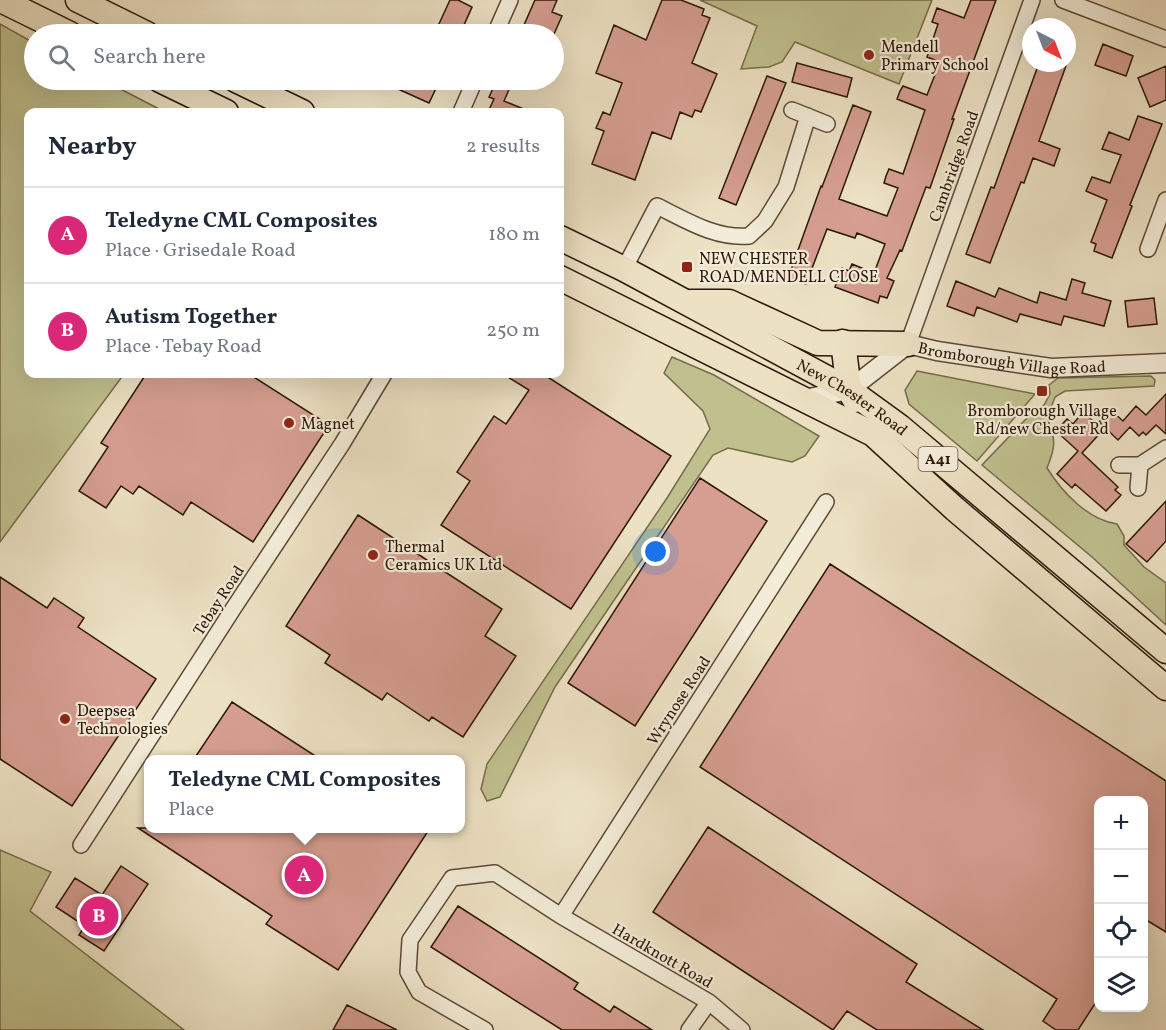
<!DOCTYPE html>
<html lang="en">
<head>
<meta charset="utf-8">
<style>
	:root { --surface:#fff; --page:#f2f2f3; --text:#1f2937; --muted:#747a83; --line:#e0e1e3; --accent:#db2777 }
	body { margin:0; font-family:Vollkorn,serif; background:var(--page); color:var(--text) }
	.controls { position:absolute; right:18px; bottom:18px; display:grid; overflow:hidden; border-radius:12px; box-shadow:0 6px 24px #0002 }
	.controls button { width:54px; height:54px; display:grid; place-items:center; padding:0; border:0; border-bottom:2px solid var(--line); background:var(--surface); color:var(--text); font:30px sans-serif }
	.compass { position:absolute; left:1022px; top:18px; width:54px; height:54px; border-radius:50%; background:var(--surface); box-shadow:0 6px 24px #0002; rotate:138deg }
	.you { position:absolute; left:656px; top:552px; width:21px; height:21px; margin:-15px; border:4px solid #fff; border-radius:50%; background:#1a73e8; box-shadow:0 0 0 9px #1a73e833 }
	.badge { display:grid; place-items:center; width:39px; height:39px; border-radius:50%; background:var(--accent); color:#fff; font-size:20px; font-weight:700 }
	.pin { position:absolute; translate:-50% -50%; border:3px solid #fff; box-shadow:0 2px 6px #0006 }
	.popup { position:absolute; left:144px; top:755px; width:321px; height:78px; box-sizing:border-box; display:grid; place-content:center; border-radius:12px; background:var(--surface); filter:drop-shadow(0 2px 4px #0005); font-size:20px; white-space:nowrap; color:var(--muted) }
	.popup b { font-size:22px; color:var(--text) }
	.popup::after { content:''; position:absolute; left:50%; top:100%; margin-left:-12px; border:12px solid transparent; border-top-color:var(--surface) }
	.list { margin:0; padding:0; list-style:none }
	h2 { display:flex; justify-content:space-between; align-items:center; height:78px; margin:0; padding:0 24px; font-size:26px }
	h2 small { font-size:20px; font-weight:400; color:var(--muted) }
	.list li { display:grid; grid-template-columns:39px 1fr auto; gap:18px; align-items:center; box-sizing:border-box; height:96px; padding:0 24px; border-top:2px solid var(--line) }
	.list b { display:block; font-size:22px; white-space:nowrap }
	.list p { margin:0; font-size:20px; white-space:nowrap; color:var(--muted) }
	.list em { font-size:20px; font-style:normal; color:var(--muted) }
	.icon { flex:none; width:33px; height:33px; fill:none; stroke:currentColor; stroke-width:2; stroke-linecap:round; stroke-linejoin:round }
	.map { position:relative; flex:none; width:1166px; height:1030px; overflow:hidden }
	.search { position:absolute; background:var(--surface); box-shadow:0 6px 24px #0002; left:24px; top:24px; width:540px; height:66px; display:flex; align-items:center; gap:15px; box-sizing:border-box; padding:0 21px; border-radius:33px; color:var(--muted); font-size:22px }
	.panel { position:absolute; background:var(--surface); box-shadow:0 6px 24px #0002; left:24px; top:108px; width:540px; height:270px; border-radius:12px }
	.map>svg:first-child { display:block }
</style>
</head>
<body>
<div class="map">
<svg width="1166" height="1030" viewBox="0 0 1166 1030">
	<rect width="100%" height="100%" fill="#ece1c3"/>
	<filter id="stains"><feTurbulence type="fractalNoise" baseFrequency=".00333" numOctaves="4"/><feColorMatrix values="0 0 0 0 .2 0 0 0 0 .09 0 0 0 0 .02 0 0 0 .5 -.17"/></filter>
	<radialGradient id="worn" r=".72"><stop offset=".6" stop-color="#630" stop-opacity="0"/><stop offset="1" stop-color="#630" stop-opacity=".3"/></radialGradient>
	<!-- green -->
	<path fill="#c0c08e" stroke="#766b4b" stroke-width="1.5" d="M700 0H932L899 84 795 42 782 62 769 67 741 69 757 26Z
		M0 24 34 43V80H103L165 112H28V374H124L0 542Z
		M672 357 714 375 819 436 805 456 792 462 728 448 713 455 555 687 500 797 487 801 481 789 487 764 667 498 710 429 703 411 664 373Z
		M917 371 1035 394 977 461 909 404 905 390Z
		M1151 376 1155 380 1154 386 1065 391 1055 397 1047 418C1056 440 1056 446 1047 468 1062 492 1088 520 1117 524L1124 536V545L1144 567 1166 583V625L1092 557 982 465 1025 420 1044 405 1050 394 1049 385 1058 378Z
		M0 850 51 872 30 911 184 1030H0Z"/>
	<!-- building -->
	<path fill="#d69e91" stroke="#2b1608" stroke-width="1.5" d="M450 0H458L472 7 460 34 438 26Z
		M535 0H557L552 12 562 16 554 34H520Z
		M662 0H681L704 9 702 15 710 18 692 63 717 74 701 112 695 110 692 117 680 112 671 139 652 132 635 180 592 164 604 131 596 128 603 112 610 115 622 83 596 73 614 25 646 40Z
		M971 0H996L952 119H954L930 188 926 187 902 251 900 250 887 278 894 281 887 298 880 296 878 303 835 287 842 268 849 271 852 264 874 273 885 244 857 233 855 238 827 229 806 284 788 278 821 186 822 187 853 105 871 112 839 199 887 216 898 188 884 183 886 176 889 169 903 174 925 110 897 99 900 91 903 86 927 95 940 62 927 57 938 24 932 22 937 8 964 18Z
		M1103 44 1133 56 1126 76 1095 65Z
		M797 63 852 78 847 97 792 82Z
		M1039 63H1067L1039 141 1060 149 1054 166 1033 158 1024 183 1021 182 990 263 966 254 991 187 994 188 1004 160Z
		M1166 66V100L1150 107 1138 78Z
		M767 76 786 83 736 205 719 198Z
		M378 80H440L429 103Z
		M497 80H504L512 83 504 101 531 112H488L494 99 489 97Z
		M1138 116 1162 124 1130 205 1132 206 1112 258 1094 251 1096 244 1091 242 1107 200 1086 191 1092 177 1110 183 1121 155 1102 149 1109 132 1129 140Z
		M1072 279 1085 283 1082 293 1111 301 1104 326 1064 316 1061 325 1020 314 1017 322 977 307 974 316 947 306 956 281 995 297 999 288 1037 303 1040 292 1066 300Z
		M1154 298 1157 324 1128 327 1125 301Z
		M146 374H249L329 425 253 542 191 502 183 515 139 486 133 494 121 486 106 508 79 491 108 447 101 443Z
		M503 374H543L671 456 571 609 441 525 470 481 457 472 494 416 506 424 529 390Z
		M1166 394V434L1156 425 1146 435 1143 432 1139 436 1130 427 1118 440 1099 422 1111 410 1123 421 1136 406 1146 415Z
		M1083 412 1103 430 1082 453 1118 487 1115 490 1121 495 1106 511 1075 484 1072 488 1057 474 1078 451 1056 431 1067 419 1073 424Z
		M700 478 767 521 635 726 568 683Z
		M1166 501V541L1147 562 1126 544Z
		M358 515 502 609 485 636 516 656 463 737 432 717 429 721 387 693 382 700 325 663 330 655 286 626Z
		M830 564 1166 781V932L1143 918V801H1098V999L1078 1030H1056L1043 1021 1057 999 700 767Z
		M0 577 47 608 54 598 84 618 78 627 156 679 72 806 0 759Z
		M232 702 320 759H194Z
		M708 827 917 964 906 982 983 1030H877L847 1011 833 1030 653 912Z
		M138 828H430L338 970 266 924 272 916Z
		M121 866 148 884 104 951 79 935 85 926 56 907 75 878 102 895Z
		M458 906 578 983 574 989 610 1012 614 1006 652 1030H562L431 947Z
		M347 1005 397 1030H333Z"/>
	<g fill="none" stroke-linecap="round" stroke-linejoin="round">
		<!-- minor casing -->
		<g stroke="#5b4937" stroke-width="18">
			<path id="minor" d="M1063 0 1166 39
				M495 34 510 0
				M792 110 827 124
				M461 112 475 80
				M1148 249 1166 200
				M624 269 657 206C686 220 715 239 749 236L765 221 786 187 808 116
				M908 344 1032 0
				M1119 465H1140L1166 448
				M1138 488 1140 465
				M81 845 235 606 342 444 384 374
				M561 916 826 502
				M485 1030 419 992 408 972 410 940 452 878 495 873 561 916 709 1002 742 1030
				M689 1030 709 1002"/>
		</g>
		<!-- tertiary casing -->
		<g stroke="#5b4937" stroke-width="21">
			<g id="tertiary">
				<path id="s1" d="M804 399 849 390 908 344 937 351 1051 368 1166 363"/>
			</g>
		</g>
		<!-- trunk casing -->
		<g stroke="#2b1608" stroke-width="27">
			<g id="trunk">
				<path d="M1 0 70 34"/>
				<path d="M78 0 147 34"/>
				<path d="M160 80 226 112"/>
				<path d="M236 80 302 112"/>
				<path id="s2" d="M560 238 624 269 849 390 900 427 1166 651"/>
				<path d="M560 278 873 434 955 509 1166 688"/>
				<path d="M691 302H729L818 343 908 344"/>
				<path d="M843 342 849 390 855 400"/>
			</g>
		</g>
		<!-- minor -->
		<use href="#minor" stroke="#f3ecd8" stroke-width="15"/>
		<!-- tertiary -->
		<use href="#tertiary" stroke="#f3ecd8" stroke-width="18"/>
		<!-- trunk -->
		<use href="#trunk" stroke="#ece1c3" stroke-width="24"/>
	</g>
	<!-- markers -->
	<g fill="#8f2418" stroke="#f3ecd8" stroke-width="2">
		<circle cx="869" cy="55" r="6"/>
		<rect x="681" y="261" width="12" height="12" rx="3"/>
		<rect x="1036" y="385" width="12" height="12" rx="3"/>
		<circle cx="289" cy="423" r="6"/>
		<circle cx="373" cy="555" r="6"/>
		<circle cx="65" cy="719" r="6"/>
	</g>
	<g text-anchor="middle" stroke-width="4.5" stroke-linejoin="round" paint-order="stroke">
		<!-- shield labels -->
		<rect fill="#f3ecd8" stroke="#675646" stroke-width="1.5" x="918.5" y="447" width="39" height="24" rx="4.5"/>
		<g font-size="15" font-weight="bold" fill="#2b1608">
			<text x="938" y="464">A41</text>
		</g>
		<!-- poi labels -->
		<g font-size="16" fill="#2b1608" stroke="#f3ecd8" text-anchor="start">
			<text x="881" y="52">Mendell<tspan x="881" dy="18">Primary School</tspan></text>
			<text x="699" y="264">NEW CHESTER<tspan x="699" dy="18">ROAD/MENDELL CLOSE</tspan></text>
			<text x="1042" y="416" text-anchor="middle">Bromborough Village<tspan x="1042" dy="18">Rd/new Chester Rd</tspan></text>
			<text x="301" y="429">Magnet</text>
			<text x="385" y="552">Thermal<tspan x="385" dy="18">Ceramics UK Ltd</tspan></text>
			<text x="77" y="716">Deepsea<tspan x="77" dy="18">Technologies</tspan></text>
		</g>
		<!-- street labels -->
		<g font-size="16" fill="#2b1608" stroke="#f3ecd8">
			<text transform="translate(953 166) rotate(-70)" y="6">Cambridge Road</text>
			<text dy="6" stroke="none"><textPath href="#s1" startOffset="226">Bromborough Village Road</textPath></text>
			<text dy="6" stroke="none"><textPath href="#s2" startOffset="333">New Chester Road</textPath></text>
			<text transform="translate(218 600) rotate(-57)" y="6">Tebay Road</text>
			<text transform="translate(678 700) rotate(-57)" y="6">Wrynose Road</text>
			<text transform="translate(663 955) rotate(30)" y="6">Hardknott Road</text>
		</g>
	</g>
	<rect width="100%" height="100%" filter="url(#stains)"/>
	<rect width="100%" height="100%" fill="url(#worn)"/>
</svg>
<div class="controls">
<button>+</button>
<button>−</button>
<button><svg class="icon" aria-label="locate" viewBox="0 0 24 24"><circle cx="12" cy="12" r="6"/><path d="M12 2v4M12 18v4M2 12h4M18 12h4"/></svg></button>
<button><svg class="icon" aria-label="layers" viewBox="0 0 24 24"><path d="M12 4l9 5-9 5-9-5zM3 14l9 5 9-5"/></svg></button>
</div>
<svg class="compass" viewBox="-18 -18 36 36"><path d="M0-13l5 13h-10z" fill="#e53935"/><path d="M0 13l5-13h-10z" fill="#747a83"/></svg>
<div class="you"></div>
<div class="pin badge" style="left:304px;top:875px">A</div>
<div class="popup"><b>Teledyne CML Composites</b>Place</div>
<div class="pin badge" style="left:99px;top:916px">B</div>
<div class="search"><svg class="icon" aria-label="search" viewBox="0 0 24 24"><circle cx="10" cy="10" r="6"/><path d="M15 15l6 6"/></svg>Search here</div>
<section class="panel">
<h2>Nearby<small>2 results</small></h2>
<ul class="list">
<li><span class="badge">A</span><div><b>Teledyne CML Composites</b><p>Place · Grisedale Road</p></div><em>180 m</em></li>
<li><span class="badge">B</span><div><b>Autism Together</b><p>Place · Tebay Road</p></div><em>250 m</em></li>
</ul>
</section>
</div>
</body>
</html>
